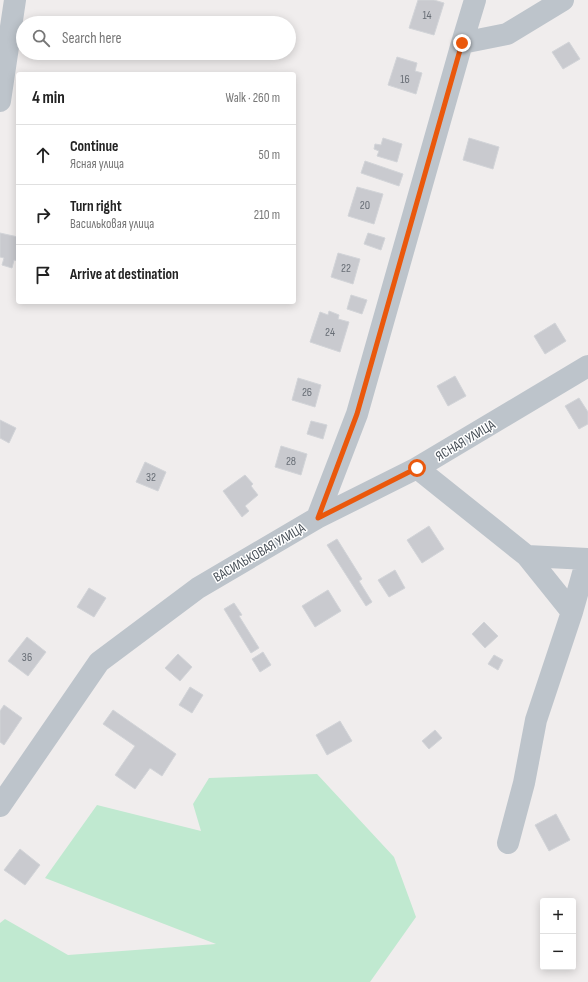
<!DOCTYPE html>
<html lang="en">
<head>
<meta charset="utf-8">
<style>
	:root { --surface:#fff; --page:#f6f6f6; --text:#222; --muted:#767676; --line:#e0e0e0 }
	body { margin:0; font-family:"Sofia Sans Condensed",sans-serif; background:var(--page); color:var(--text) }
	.controls { position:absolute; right:12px; bottom:12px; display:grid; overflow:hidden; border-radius:4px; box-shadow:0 2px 10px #0003 }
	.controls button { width:36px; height:36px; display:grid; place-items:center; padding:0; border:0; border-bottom:1px solid var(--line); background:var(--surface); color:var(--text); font:20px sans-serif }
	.stop { position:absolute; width:12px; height:12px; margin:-9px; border:3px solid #ea580c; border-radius:50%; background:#fff }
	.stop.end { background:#ea580c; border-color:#fff; box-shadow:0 1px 4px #0008 }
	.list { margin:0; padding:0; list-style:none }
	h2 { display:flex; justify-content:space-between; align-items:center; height:52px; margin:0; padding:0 16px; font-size:17px }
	h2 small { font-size:13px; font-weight:400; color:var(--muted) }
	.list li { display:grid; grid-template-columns:26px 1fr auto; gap:12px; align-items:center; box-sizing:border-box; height:60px; padding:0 16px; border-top:1px solid var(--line) }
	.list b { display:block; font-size:15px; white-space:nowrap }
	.list p { margin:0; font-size:13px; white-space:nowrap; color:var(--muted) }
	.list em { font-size:13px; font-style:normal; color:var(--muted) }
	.icon { flex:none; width:22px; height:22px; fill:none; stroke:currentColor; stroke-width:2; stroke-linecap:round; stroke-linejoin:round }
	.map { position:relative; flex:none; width:588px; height:982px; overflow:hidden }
	.search { position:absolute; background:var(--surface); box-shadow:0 2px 10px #0003; left:16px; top:16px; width:280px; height:44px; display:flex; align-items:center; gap:10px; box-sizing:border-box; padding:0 14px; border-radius:22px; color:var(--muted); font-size:15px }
	.panel { position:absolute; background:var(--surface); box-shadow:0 2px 10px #0003; left:16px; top:72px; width:280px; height:232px; border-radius:4px }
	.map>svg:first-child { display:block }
</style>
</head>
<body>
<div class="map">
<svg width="588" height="982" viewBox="0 0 588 982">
	<rect width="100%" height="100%" fill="#f0eded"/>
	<!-- green -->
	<path fill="#c0e9d0" d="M317 774 394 857 416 917 370 982H0V923L5 919 68 955 216 944 45 878 97 805 201 831 193 804 209 778Z"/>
	<!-- building -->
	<path fill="#c9cacf" stroke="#d2d4d8" d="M418 0H434L444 3 434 35 409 28Z
		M569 42 580 59 563 69 552 52Z
		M397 57 417 63 415 71 422 73 416 94 388 85Z
		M383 138 402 144 397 162 377 156 379 151 374 149 375 144 381 145Z
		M469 138 499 147 493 169 463 160Z
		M365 161 403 174 399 186 361 173Z
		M357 187 383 194 374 224 348 216Z
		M0 233 18 237V261L14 260 12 268 2 265 4 258 0 257Z
		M368 233 385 238 381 250 364 244Z
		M338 253 360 259 353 284 331 277Z
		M351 295 367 300 362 314 347 309Z
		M329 311 339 315 338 319 349 322 340 352 310 342 320 312 328 315Z
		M555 323 566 341 545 354 534 336Z
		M455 376 466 396 448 406 437 386Z
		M298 378 321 385 315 407 292 400Z
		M579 398 588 412V424L579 429 565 406Z
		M0 420 16 428 9 443 0 438Z
		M311 421 327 425 323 439 307 434Z
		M281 446 307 454 301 475 275 467Z
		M145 462 166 472 158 491 136 482Z
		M245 475 253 484 251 486 258 495 245 506 249 511 242 517 223 491Z
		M429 526 444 549 422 563 407 540Z
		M337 539 362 579 359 581 372 602 366 606 327 545Z
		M395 570 405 588 389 597 378 580Z
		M89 588 106 598 94 617 77 607Z
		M328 590 341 611 315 627 302 606Z
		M234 603 242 615 239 616 259 648 251 653 224 609Z
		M484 622 498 636 485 648 472 634Z
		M27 637 46 652 28 676 8 661Z
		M263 652 271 665 260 672 252 659Z
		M178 654 192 667 180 681 165 668Z
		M494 655 503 660 498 670 488 664Z
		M190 687 203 695 192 713 179 705Z
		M4 705 22 718 4 745 0 742V711Z
		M113 710 176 754 162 776 150 768 135 789 115 775 135 746 103 724Z
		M340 721 352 741 327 755 316 735Z
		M435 730 442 738 429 749 422 741Z
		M556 814 570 840 549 851 535 825Z
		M20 849 40 865 25 885 4 870Z"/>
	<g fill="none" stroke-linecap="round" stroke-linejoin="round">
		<!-- minor -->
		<path stroke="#bdc4cb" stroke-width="22" d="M462 43 507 34 563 0
			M0 101 15 0
			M417 468 527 556 588 559
			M317 518 357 414 462 43 475 0
			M527 556 572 612
			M0 806 99 662 198 588 317 518 417 468 588 366
			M508 843 524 783 536 720 572 612 587 559"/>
	</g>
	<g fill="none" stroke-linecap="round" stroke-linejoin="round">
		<!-- route -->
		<path stroke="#ea580c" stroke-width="5" d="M417 468 318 518 357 414 462 43"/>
	</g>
	<g text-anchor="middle" stroke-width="3" stroke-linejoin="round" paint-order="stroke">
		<!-- number labels -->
		<g font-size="12" fill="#686e76">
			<text x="427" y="19">14</text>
			<text x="405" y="83">16</text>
			<text x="365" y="209">20</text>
			<text x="346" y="272">22</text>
			<text x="330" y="336">24</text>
			<text x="307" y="396">26</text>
			<text x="291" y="465">28</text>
			<text x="151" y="481">32</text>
			<text x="27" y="661">36</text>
		</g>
		<!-- street labels -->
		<g font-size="14" fill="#485058" stroke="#fff">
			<text transform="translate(465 440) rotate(-31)" y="5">ЯСНАЯ УЛИЦА</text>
			<text transform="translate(259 552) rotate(-30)" y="5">ВАСИЛЬКОВАЯ УЛИЦА</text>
		</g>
	</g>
</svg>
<div class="controls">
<button>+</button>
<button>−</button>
</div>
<div class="stop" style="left:417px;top:468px"></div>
<div class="stop end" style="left:462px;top:43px"></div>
<div class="search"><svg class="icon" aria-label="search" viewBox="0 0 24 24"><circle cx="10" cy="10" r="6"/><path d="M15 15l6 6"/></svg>Search here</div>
<section class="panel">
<h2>4 min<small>Walk · 260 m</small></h2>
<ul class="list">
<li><svg class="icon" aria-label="ahead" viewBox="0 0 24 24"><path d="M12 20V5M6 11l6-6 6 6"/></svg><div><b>Continue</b><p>Ясная улица</p></div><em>50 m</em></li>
<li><svg class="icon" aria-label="right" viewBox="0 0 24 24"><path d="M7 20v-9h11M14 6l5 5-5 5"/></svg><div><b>Turn right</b><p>Васильковая улица</p></div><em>210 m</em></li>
<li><svg class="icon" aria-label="arrive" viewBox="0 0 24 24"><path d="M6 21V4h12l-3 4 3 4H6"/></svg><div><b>Arrive at destination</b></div></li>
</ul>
</section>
</div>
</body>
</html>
